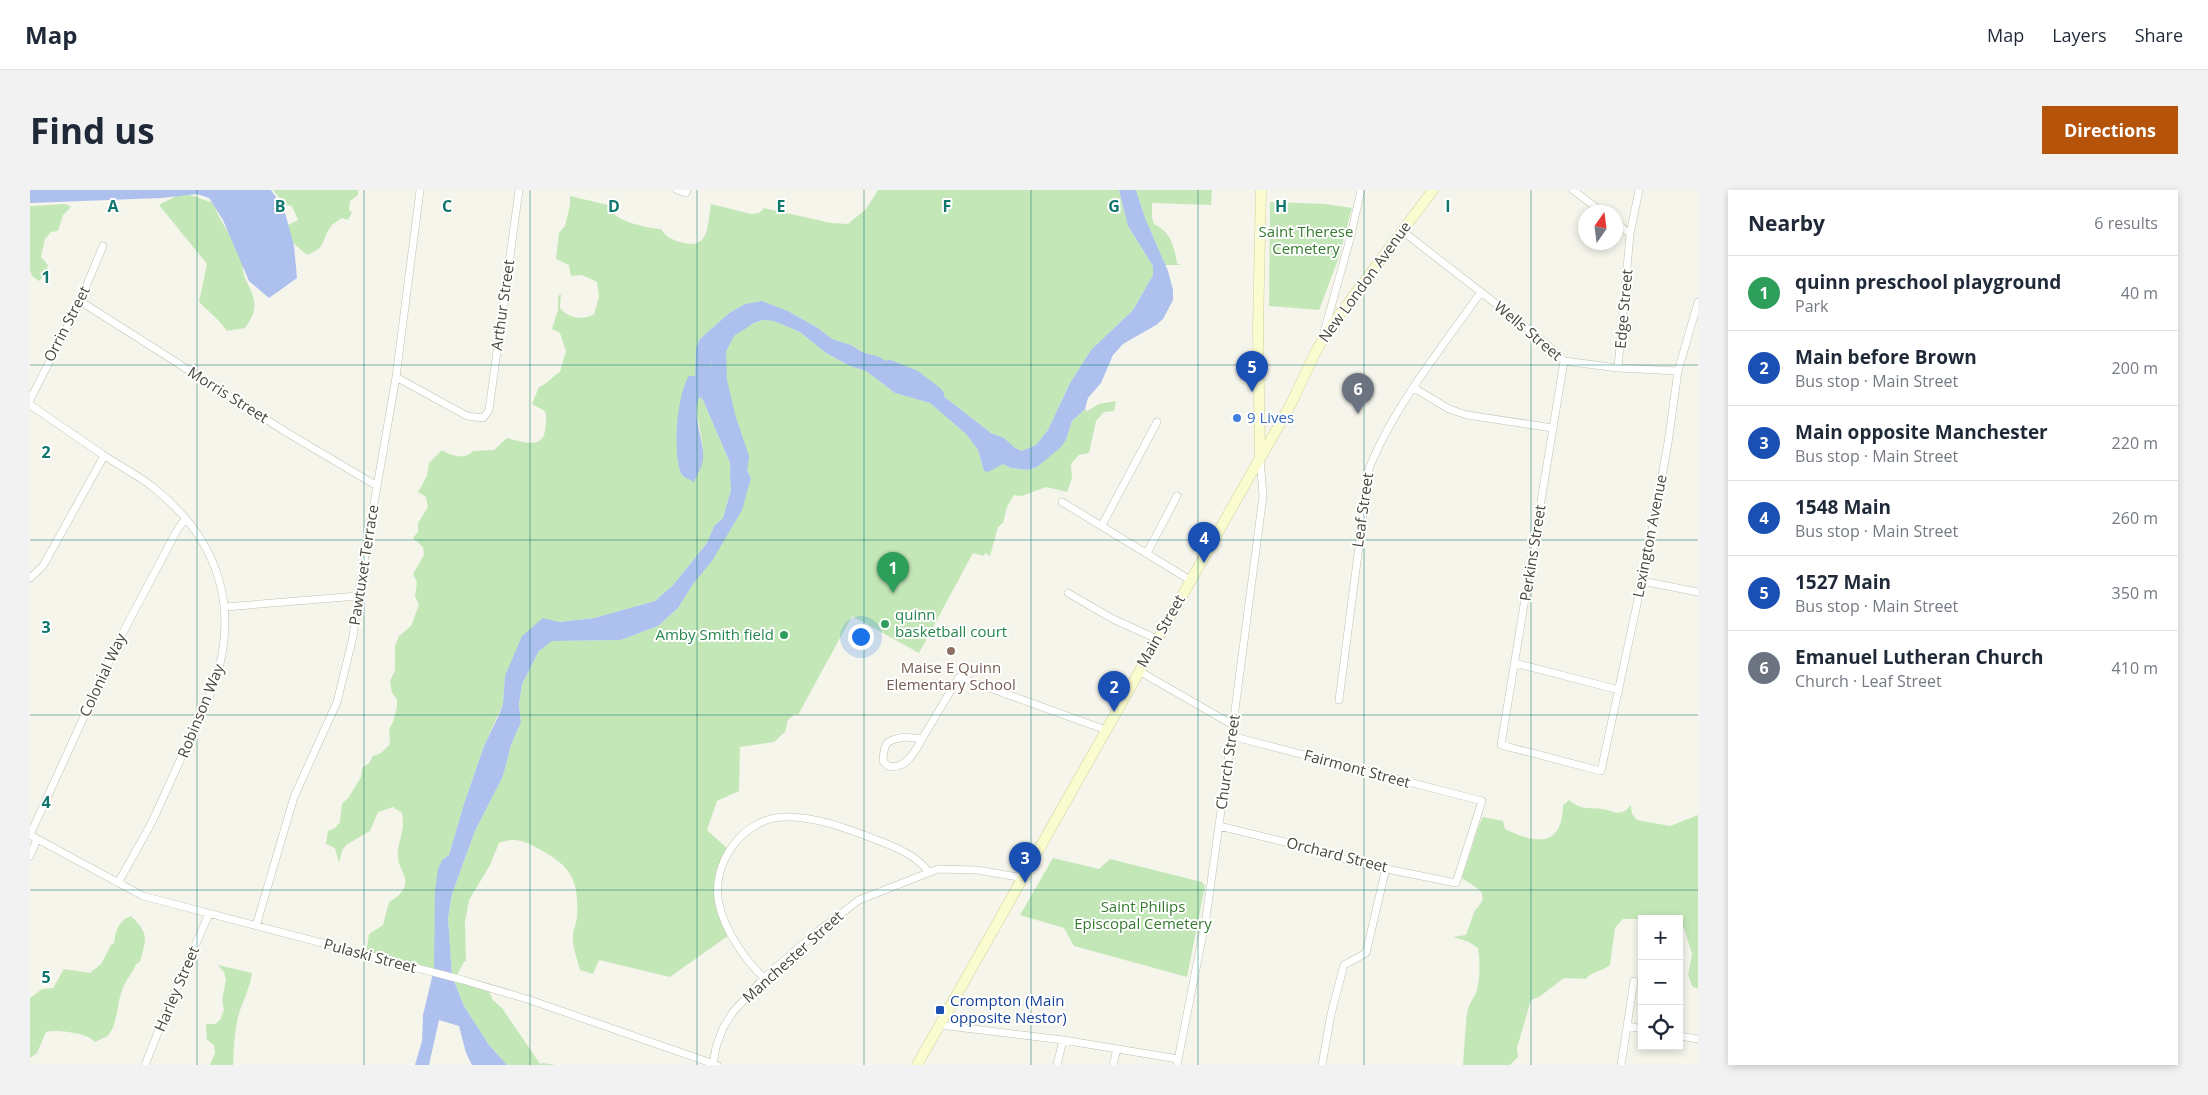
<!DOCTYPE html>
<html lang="en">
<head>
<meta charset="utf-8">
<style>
	:root { --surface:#fff; --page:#f2f2f3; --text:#1f2937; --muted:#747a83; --line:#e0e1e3; --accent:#b45309 }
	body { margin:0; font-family:"Open Sans",sans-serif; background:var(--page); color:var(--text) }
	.controls { position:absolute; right:15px; bottom:15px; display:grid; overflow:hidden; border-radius:0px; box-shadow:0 2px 8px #0003 }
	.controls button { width:45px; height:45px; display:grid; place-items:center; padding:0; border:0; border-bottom:1px solid var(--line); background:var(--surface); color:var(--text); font:25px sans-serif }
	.compass { position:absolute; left:1548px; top:15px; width:45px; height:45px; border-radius:50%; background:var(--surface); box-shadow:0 2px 8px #0003; rotate:14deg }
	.you { position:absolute; left:830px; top:446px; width:18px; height:18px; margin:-12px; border:4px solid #fff; border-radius:50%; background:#1a73e8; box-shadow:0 0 0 8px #1a73e833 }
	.badge { display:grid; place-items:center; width:32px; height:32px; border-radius:50%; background:var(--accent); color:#fff; font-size:16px; font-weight:700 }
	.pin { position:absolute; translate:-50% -41px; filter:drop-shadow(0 1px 2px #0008) }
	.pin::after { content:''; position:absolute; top:26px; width:18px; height:15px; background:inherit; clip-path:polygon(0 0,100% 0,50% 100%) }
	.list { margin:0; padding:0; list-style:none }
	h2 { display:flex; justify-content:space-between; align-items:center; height:65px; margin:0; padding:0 20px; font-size:21px }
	h2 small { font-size:16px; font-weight:400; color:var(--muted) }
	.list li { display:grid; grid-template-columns:32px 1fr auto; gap:15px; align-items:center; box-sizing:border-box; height:75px; padding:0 20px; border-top:1px solid var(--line) }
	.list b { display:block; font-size:19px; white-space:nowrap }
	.list p { margin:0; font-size:16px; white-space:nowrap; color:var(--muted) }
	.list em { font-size:16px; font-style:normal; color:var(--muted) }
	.icon { flex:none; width:28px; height:28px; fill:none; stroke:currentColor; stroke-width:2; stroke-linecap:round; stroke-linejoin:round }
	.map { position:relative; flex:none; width:1668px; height:875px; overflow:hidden; border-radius:0px }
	header { display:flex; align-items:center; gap:30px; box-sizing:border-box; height:70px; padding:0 25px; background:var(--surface); border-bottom:1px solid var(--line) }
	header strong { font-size:24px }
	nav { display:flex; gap:28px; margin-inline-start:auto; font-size:18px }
	.intro { display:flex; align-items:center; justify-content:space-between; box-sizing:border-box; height:120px; padding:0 30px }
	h1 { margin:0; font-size:35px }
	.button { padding:12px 22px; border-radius:0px; background:var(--accent); color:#fff; font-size:18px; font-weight:700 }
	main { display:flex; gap:30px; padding:0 30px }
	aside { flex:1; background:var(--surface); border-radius:0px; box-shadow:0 2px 8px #0003 }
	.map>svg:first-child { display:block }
</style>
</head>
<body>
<header>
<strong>Map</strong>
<nav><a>Map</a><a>Layers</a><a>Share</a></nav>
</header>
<div class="intro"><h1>Find us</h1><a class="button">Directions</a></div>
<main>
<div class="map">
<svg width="1668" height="875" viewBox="0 0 1668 875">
	<rect width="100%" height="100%" fill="#f5f5ec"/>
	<!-- green -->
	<path fill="#c4e7b8" d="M243 0H328V5L320 11 319 20 322 22 318 30 312 28C309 30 305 32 302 35 290 50 299 56 277 65L262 52 258 35 268 30 262 16 254 14Z
		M848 0H1089L1098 36 1123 76V85L1103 120 1061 160 1040 193 1018 240 1007 255 992 261 985 258 974 248 961 243 916 208 849 168 832 162 821 155 802 149 788 138 758 121 732 111 715 114 699 123 670 149 666 157 665 186 647 250 650 282 653 286 673 258 666 215 670 207 673 210 700 273 701 300 693 328 684 336 677 353 643 395 625 411 564 428 529 432 513 428 475 486 473 514 454 556 434 614 419 665 412 670 404 779 336 763 339 744 353 735 359 712C366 708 373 703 375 695 377 685 369 678 368 669 366 653 376 642 372 623L363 617 348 622 340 641 316 655 312 661 309 673 305 658 296 654 298 641 305 638 310 632 312 614 319 607 331 587 332 578 339 573 343 566 351 563 360 554 359 539 363 532 367 517V509L362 503 360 491 365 480V456L369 446 381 436 389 415 385 406 387 392 383 384 394 365 393 357 383 348 388 342V333L398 317 396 307 388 302 397 286 399 273 412 260C421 266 436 270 443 261L464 260 477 248C490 251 512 260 515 241 516 234 517 229 515 221L502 214 509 197C518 194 521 187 530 182L536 161 530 143 522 139 528 120V106L531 104 530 118C538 128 553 131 564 124L569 107 567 92 552 85 541 86 539 75 526 69 529 43 535 36 540 15V6L582 16C583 18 583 21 584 24 591 32 621 39 631 39 635 46 642 50 650 52 680 61 677 36 681 14L721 24 729 23 734 18 801 33 818 34 836 19Z
		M1106 0H1182L1181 15 1122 13V28L1124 34C1141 42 1144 56 1147 73L1151 75H1135L1115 28Z
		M157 4 183 13C190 32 204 49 212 69 214 75 212 82 215 88 225 109 230 117 215 138L197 141 188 130 169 112 177 74 129 15 148 5Z
		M1240 12 1295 14 1322 18 1309 67 1289 120 1239 116Z
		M36 14 41 17 33 25 28 41 21 42 15 49 11 67 18 75 15 85 9 91 2 86 0 80V16Z
		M733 130 744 131 770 142 796 163 820 176 836 181 865 203 900 213 936 244 948 260 954 281 973 274 981 278 998 280 1007 277 1036 250 1042 231 1055 219 1057 221 1069 214 1086 211 1084 221 1074 222 1066 231 1059 263 1049 265 1041 274 1042 288 1037 302 1016 297 992 306 984 305 977 317 973 333 968 337 960 366 955 363 954 366 943 363 889 463 822 426 768 525 765 524 758 530 755 542 744 552 710 557 709 601 687 611 677 640 700 661 695 671 689 708 702 743 640 787 569 770 563 784 550 780C548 771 543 760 543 750 542 742 546 735 547 727 549 690 542 677 509 659 494 651 486 647 469 653L460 675 439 710 435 732 436 771 434 772 426 787 457 797 463 810 472 818 510 874 513 873 526 875H477L459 855 434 816 422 786 418 728 422 704 445 641 473 586 481 555 491 532 489 515 492 494 509 461 522 451 591 450 628 436 648 418 663 394 721 288C706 257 688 221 688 186L680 178C682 153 712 137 733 130Z
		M1539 610C1553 622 1561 616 1577 620 1582 621 1585 624 1592 622 1596 621 1598 618 1601 615L1602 624 1607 630 1640 636 1668 625V799L1662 796 1658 785 1662 764 1654 738 1649 734V729H1593L1585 738 1580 775C1573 781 1560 782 1556 789L1534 788 1509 807 1501 810 1487 858 1488 867 1480 875H1433C1434 861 1435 846 1436 833 1436 823 1439 814 1444 807 1451 795 1450 771 1448 758L1439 752 1423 747 1436 745 1444 722 1453 710 1451 701 1432 688 1449 635 1453 627 1473 631 1475 639C1507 654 1532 658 1533 615Z
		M1023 668 1069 679 1080 669 1172 692 1175 696 1157 787 1044 756 1034 738 990 725Z
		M101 726C120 745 116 748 110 772L106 774C103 783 96 789 93 798 86 814 89 831 78 846L65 852C58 843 27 839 16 842L7 863 0 868V808L12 799 23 798 34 779 60 783 71 774 81 755 84 753C86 740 88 731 101 726Z
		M188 775 222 783C220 800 210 815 207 832 204 846 204 861 203 875H180L185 863 184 855 177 850 176 834H185L190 830 194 820 192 810 196 790 194 782Z"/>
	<!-- water -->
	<path fill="#adc0ee" d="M0 0H241L254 19 264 56 267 88 239 108 219 91 193 30 179 8 167 4 131 8 0 13Z
		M1089 0H1106L1115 28 1138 81 1143 100V110L1133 129 1126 135 1093 154 1083 165 1071 193 1058 208 1055 219 1042 231 1036 250 1030 258 1007 277 998 280 981 278 973 274 958 282 954 281 948 260 936 244 900 213 865 203 836 181 820 176 796 163 770 142 744 131 733 130 724 133 693 153 681 168 680 178 688 186C688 221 706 257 721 288L712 320 682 371 663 394 648 418 628 436 591 450 522 451 509 461 492 494 489 515 491 532 481 555 473 586 445 641 422 704 418 728 422 786 434 816 459 855 477 875H442L436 863 429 836 409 830 399 875H385L392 851 393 825 404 779 405 700 408 679 412 670 419 665 434 614 454 556 469 525 473 514 475 486 492 446 513 428 529 432 564 428 625 411 643 395 677 353 684 336 693 328 701 300 700 273 673 210 670 207C660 224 675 250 673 270 672 277 667 285 664 292 659 289 651 287 650 281 643 259 647 204 659 186H665L666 157 670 149 699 123 715 114 732 111 758 121 788 138 802 149 821 155 832 162 849 167 916 208 961 243 974 248 985 258 992 261 1006 255 1018 240 1040 193 1061 160 1103 120 1123 85V76L1098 36Z"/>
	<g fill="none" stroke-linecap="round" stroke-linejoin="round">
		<!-- river -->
		<path stroke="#adc0ee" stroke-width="16" d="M699 138 688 160 689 191 698 229 711 267 708 289
			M859 178 884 188 906 205"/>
		<!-- street casing -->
		<g stroke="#c1c0af" stroke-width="8">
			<path id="street" d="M647 0 656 3 657 0
				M1543 0 1572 22
				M1586 33 1600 44
				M1371 40 1492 134 1521 158 1534 171 1588 178 1648 181
				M50 111 256 242 347 296
				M1294 142 1320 49 1331 0
				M1534 171 1471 555 1571 581 1618 363 1638 253 1648 181 1668 112
				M1588 178 1600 44 1609 0
				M366 187 437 226 453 228 459 220 489 0
				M1384 198 1419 219 1437 225 1523 238
				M0 210 50 111 73 56
				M0 215C24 231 48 248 72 264 89 276 108 285 124 298 189 350 211 419 183 498L122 632 88 693
				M1032 312 1160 390
				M1072 335 1127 232
				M1117 363 1147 306
				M0 388 13 376 74 266
				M1612 391 1668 402
				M1038 403 1083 429 1127 449
				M195 417 328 406
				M1485 473 1589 500
				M1109 481 1203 535
				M1309 510 1339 279C1362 219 1413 156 1451 102
				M875 547 892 549C884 563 876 580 858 576L853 571C854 552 856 550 875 547Z
				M892 549 929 487 1076 540
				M1189 636 1267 655 1327 673 1426 693 1452 611 1201 546
				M0 645 113 706 433 790 500 810 687 875
				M0 645 88 452 146 342 155 329
				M0 666 7 649
				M226 736 264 607 307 512 323 447 328 406 366 187 390 0
				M734 788C715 770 695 741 689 714 680 674 713 628 754 627 783 626 813 637 839 647 860 655 884 663 898 681
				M910 835 1033 850 1148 869
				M1598 836 1612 839
				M1649 846 1668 849
				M115 875 138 817 179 724
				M683 875 686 857 693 838 703 822 734 788 788 741 829 710 908 679 947 680 994 688
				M1027 875 1033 850
				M1083 875 1087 859
				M1147 875 1176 728 1203 535 1233 306 1230 268
				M1292 875 1301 824 1314 775 1336 763 1356 678
				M1591 875 1604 791"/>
		</g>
		<!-- secondary casing -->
		<g stroke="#ced09c" stroke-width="11">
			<path id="secondary" d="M1231 267 1261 214 1285 163 1301 136 1403 0
				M887 875 1230 268 1228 137 1231 0"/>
		</g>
		<!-- street -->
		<use href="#street" stroke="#fff" stroke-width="7"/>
		<!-- secondary -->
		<use href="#secondary" stroke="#fafccf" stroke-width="10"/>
	</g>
	<!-- grid -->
	<path fill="none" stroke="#0f766e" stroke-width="1" stroke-opacity="0.55" d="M167 0V875M334 0V875M500 0V875M667 0V875M834 0V875M1001 0V875M1168 0V875M1334 0V875M1501 0V875M0 175H1668M0 350H1668M0 525H1668M0 700H1668"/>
	<!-- markers -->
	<circle fill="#3f7fe0" stroke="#fff" stroke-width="2" cx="1207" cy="228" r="5"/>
	<g fill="#2e9e5b" stroke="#fff" stroke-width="2">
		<circle cx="855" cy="434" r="5"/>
		<circle cx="754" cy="445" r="5"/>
	</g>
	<circle fill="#8d6e63" stroke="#fff" stroke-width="2" cx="921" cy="461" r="5"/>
	<rect fill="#1a4fb4" stroke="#fff" stroke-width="2" x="905" y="815" width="10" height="10" rx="2.5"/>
	<g text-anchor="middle" stroke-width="4" stroke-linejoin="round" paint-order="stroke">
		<!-- park labels -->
		<g font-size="15" fill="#357a2e" stroke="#fff">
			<text x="1276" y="47">Saint Therese<tspan x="1276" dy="17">Cemetery</tspan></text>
			<text x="1113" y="722">Saint Philips<tspan x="1113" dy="17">Episcopal Cemetery</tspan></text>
		</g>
		<!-- street labels -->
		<g font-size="15" fill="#4a483a" stroke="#fff">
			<text transform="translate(1335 92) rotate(-54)" y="5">New London Avenue</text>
			<text transform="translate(473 115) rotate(-82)" y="5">Arthur Street</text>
			<text transform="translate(1594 119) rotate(-85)" y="5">Edge Street</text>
			<text transform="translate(37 134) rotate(-63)" y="5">Orrin Street</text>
			<text transform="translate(1498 141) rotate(40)" y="5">Wells Street</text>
			<text transform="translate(198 205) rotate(32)" y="5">Morris Street</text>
			<text transform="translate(1333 320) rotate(-82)" y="5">Leaf Street</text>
			<text transform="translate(1620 346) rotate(-79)" y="5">Lexington Avenue</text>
			<text transform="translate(1503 363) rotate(-81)" y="5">Perkins Street</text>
			<text transform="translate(334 375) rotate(-81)" y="5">Pawtuxet Terrace</text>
			<text transform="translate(1131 441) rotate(-60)" y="5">Main Street</text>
			<text transform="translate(73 485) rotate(-65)" y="5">Colonial Way</text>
			<text transform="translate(171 521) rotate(-68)" y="5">Robinson Way</text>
			<text transform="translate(1198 572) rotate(-82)" y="5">Church Street</text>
			<text transform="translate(1327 579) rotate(15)" y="5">Fairmont Street</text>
			<text transform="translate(1307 665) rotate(14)" y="5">Orchard Street</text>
			<text transform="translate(340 766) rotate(15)" y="5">Pulaski Street</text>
			<text transform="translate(763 767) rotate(-42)" y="5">Manchester Street</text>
			<text transform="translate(147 799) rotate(-67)" y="5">Harley Street</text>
		</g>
		<!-- shop labels -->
		<g font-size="15" fill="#366cbe" stroke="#fff" text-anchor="start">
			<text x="1217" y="233">9 Lives</text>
		</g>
		<!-- leisure labels -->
		<g font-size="15" fill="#27864d" stroke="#fff" text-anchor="start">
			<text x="865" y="430">quinn<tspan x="865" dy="17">basketball court</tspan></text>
			<text x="744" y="450" text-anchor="end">Amby Smith field</text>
		</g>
		<!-- education labels -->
		<g font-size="15" fill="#785e54" stroke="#fff">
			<text x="921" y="483">Maise E Quinn<tspan x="921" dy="17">Elementary School</tspan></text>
		</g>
		<!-- transit labels -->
		<g font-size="15" fill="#164399" stroke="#fff" text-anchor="start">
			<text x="920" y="816">Crompton (Main<tspan x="920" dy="17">opposite Nestor)</tspan></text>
		</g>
	</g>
	<g font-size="16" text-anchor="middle" font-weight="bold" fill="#0f766e" stroke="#fff" stroke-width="4" stroke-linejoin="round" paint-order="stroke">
		<text x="83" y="22">A</text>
		<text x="250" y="22">B</text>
		<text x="417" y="22">C</text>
		<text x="584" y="22">D</text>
		<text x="751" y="22">E</text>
		<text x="917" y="22">F</text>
		<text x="1084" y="22">G</text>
		<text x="1251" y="22">H</text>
		<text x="1418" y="22">I</text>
		<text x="16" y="93">1</text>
		<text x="16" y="268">2</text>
		<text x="16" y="443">3</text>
		<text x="16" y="618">4</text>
		<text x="16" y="793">5</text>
	</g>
</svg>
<div class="controls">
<button>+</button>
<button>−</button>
<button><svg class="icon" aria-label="locate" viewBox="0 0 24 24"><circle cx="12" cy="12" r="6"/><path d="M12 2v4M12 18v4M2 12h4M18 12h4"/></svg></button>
</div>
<svg class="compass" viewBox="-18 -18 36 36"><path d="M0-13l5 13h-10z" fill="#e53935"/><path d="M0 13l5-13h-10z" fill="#747a83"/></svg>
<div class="you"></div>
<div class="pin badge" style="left:863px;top:403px;background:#2e9e5b">1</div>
<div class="pin badge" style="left:1084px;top:522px;background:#1a4fb4">2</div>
<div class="pin badge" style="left:995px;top:693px;background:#1a4fb4">3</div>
<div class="pin badge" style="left:1174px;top:373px;background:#1a4fb4">4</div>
<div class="pin badge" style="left:1222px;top:202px;background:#1a4fb4">5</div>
<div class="pin badge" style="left:1328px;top:224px;background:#6b7280">6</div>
</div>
<aside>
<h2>Nearby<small>6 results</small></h2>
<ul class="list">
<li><span class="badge" style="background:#2e9e5b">1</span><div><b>quinn preschool playground</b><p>Park</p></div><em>40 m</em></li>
<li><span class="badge" style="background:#1a4fb4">2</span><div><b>Main before Brown</b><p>Bus stop · Main Street</p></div><em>200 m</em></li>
<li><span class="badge" style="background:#1a4fb4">3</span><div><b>Main opposite Manchester</b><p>Bus stop · Main Street</p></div><em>220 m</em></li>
<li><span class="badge" style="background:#1a4fb4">4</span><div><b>1548 Main</b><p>Bus stop · Main Street</p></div><em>260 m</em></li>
<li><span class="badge" style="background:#1a4fb4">5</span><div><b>1527 Main</b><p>Bus stop · Main Street</p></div><em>350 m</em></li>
<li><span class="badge" style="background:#6b7280">6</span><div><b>Emanuel Lutheran Church</b><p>Church · Leaf Street</p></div><em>410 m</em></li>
</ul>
</aside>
</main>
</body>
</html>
